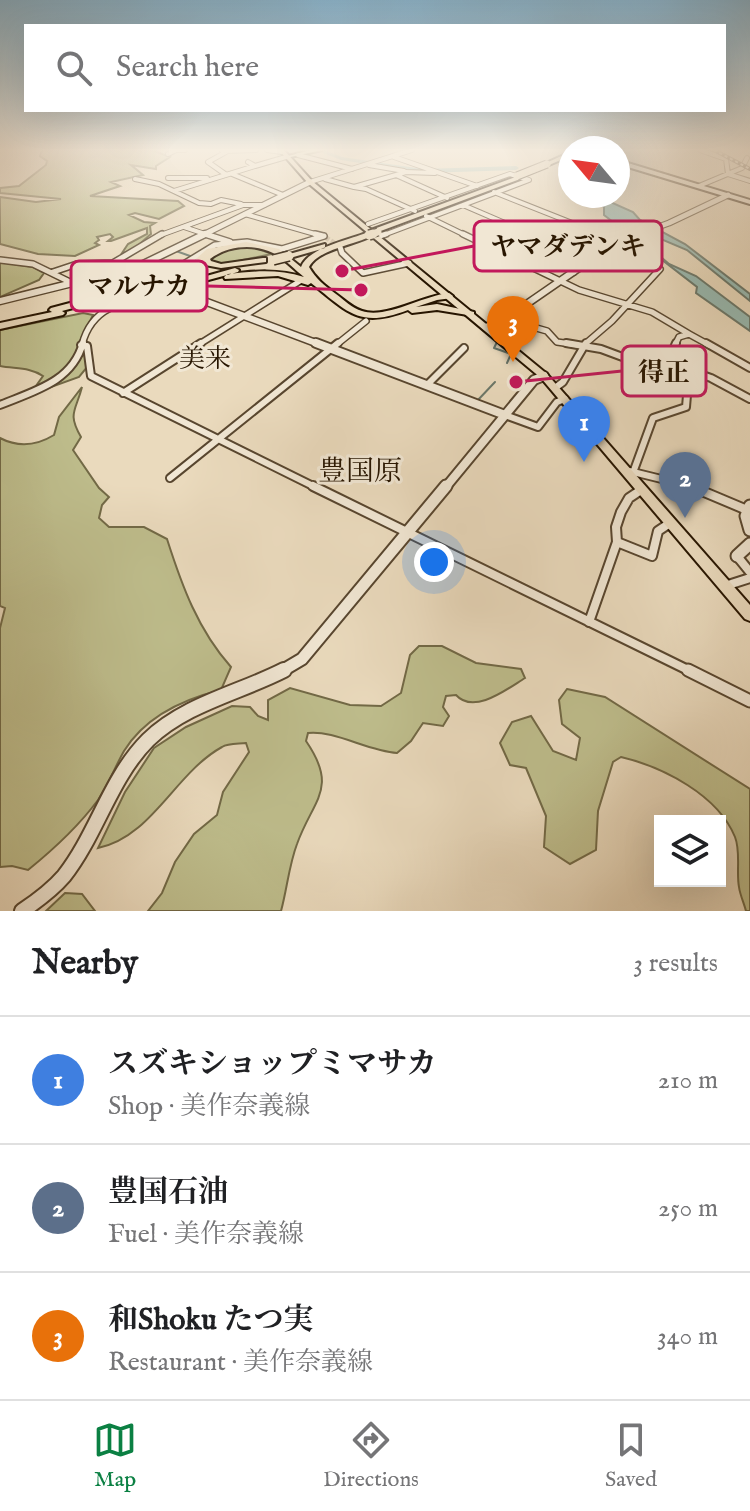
<!DOCTYPE html>
<html lang="en">
<head>
<meta charset="utf-8">
<style>
	:root { --surface:#fff; --page:#f2f2f2; --text:#202124; --muted:#757577; --line:#e0e0e0; --accent:#0b8043 }
	body { margin:0; font-family:"IM FELL English","Noto Serif JP",serif; background:var(--page); color:var(--text) }
	.controls { position:absolute; right:24px; bottom:24px; display:grid; overflow:hidden; border-radius:0px; box-shadow:0 8px 32px #0002 }
	.controls button { width:72px; height:72px; display:grid; place-items:center; padding:0; border:0; border-bottom:2px solid var(--line); background:var(--surface); color:var(--text); font:40px sans-serif }
	.compass { position:absolute; left:558px; top:136px; width:72px; height:72px; border-radius:50%; background:var(--surface); box-shadow:0 8px 32px #0002; rotate:299deg }
	.you { position:absolute; left:434px; top:562px; width:28px; height:28px; margin:-20px; border:6px solid #fff; border-radius:50%; background:#1a73e8; box-shadow:0 0 0 12px #1a73e833 }
	.badge { display:grid; place-items:center; width:52px; height:52px; border-radius:50%; background:var(--accent); color:#fff; font-size:26px; font-weight:700 }
	.pin { position:absolute; translate:-50% -66px; filter:drop-shadow(0 2px 4px #0008) }
	.pin::after { content:''; position:absolute; top:42px; width:28px; height:24px; background:inherit; clip-path:polygon(0 0,100% 0,50% 100%) }
	.list { margin:0; padding:0; list-style:none }
	h2 { display:flex; justify-content:space-between; align-items:center; height:104px; margin:0; padding:0 32px; font-size:34px }
	h2 small { font-size:26px; font-weight:400; color:var(--muted) }
	.list li { display:grid; grid-template-columns:52px 1fr auto; gap:24px; align-items:center; box-sizing:border-box; height:128px; padding:0 32px; border-top:2px solid var(--line) }
	.list b { display:block; font-size:30px; white-space:nowrap }
	.list p { margin:0; font-size:26px; white-space:nowrap; color:var(--muted) }
	.list em { font-size:26px; font-style:normal; color:var(--muted) }
	.icon { flex:none; width:44px; height:44px; fill:none; stroke:currentColor; stroke-width:2; stroke-linecap:round; stroke-linejoin:round }
	.map { position:relative; flex:none; width:750px; height:911px; overflow:hidden }
	.search { position:absolute; background:var(--surface); box-shadow:0 8px 32px #0002; left:24px; right:24px; top:24px; height:88px; display:flex; align-items:center; gap:20px; box-sizing:border-box; padding:0 28px; border-radius:0px; color:var(--muted); font-size:30px }
	.sheet { height:488px; background:var(--surface) }
	nav { display:flex; justify-content:space-around; align-items:center; box-sizing:border-box; height:112px; border-top:2px solid var(--line); background:var(--surface); font-size:22px; color:var(--muted) }
	nav a { display:grid; justify-items:center; gap:4px }
	nav .on { color:var(--accent) }
	.map>svg:first-child { display:block }
</style>
</head>
<body>
<div class="map">
<svg width="750" height="911" viewBox="0 0 750 911">
	<rect width="100%" height="100%" fill="#eadabd"/>
	<filter id="stains"><feTurbulence type="fractalNoise" baseFrequency=".0025" numOctaves="4"/><feColorMatrix values="0 0 0 0 .2 0 0 0 0 .09 0 0 0 0 .02 0 0 0 .5 -.17"/></filter>
	<radialGradient id="worn" r=".72"><stop offset=".6" stop-color="#630" stop-opacity="0"/><stop offset="1" stop-color="#630" stop-opacity=".3"/></radialGradient>
	<!-- green -->
	<path fill="#bebd8c" stroke="#726946" stroke-width="2" d="M42 150H152L170 157 156 166V169L131 165 143 175 111 182 120 186 90 196 178 201 184 206 159 219 135 213 129 215 144 222 155 223 150 226 151 234C142 241 135 252 122 253L128 244 147 234V228L111 241H108L113 237 110 234 97 237 99 240 95 243 99 245 75 256 38 254 0 244V197L36 202 61 199 0 193V188L19 186 46 165 47 161 40 156Z
		M250 246 272 254 218 265 208 260 210 255 227 248Z
		M0 262 33 267 44 273 39 280 0 297Z
		M83 313 93 315 77 349 85 352 88 366 79 377 43 390 36 386 43 376C30 367 15 369 0 366V330Z
		M82 387C76 411 67 413 81 437L73 450 99 488 109 497 102 505 99 518 109 527H144L167 539C182 586 198 630 231 667L221 690C184 699 145 717 124 751 115 767 108 785 98 800 78 827 54 849 28 870L12 866 0 867V628L5 608 0 606V438C19 448 36 446 54 435L59 417Z
		M419 646H442L476 663 521 669 525 678C507 689 474 715 456 695L446 696 443 707 449 716 443 726 423 723 411 741 397 753C368 751 334 730 308 733L306 741C339 789 313 799 297 844 289 865 287 889 281 911H148L162 893 175 862 194 834 217 815 223 792 249 752 246 743C239 744 228 743 222 747 175 773 152 837 98 848L125 792 154 748 186 727 232 706 250 707 258 716 268 720V700L290 688 350 705 381 706 401 693 410 655Z
		M567 689 605 697 750 789V911H746C744 903 740 895 739 887 736 872 741 852 735 837 718 795 663 767 621 757L613 762 598 811 596 850 570 864 544 847 546 816 526 768 510 765 500 743 512 722 531 716 553 751 576 760 580 738 562 724 559 700Z
		M65 893 82 894 95 911H46Z"/>
	<!-- water -->
	<path fill="#98bab2" stroke="#6b786b" stroke-width="2" d="M587 196H597L633 212 640 220 685 244 750 294V301L687 250 647 233 654 251 669 264 696 276 750 317V331L696 293 697 287 604 215V207Z"/>
	<g fill="none" stroke-linecap="round" stroke-linejoin="round">
		<!-- stream -->
		<path stroke="#6b786b" stroke-width="2" d="M176 251 190 256
			M174 273 182 269
			M497 342 494 348 511 354 507 363
			M477 401 495 382"/>
		<!-- river -->
		<path fill="#98bab2" fill-rule="evenodd" d="M316 150H324L342 157 423 169 516 166 519 168 516 170 423 173 341 160Z"/>
		<!-- minor-tunnel-far1 -->
		<path stroke="#cdbca1" stroke-width="4" stroke-dasharray="4 2" stroke-linecap="butt" d="M483 188 491 191"/>
		<!-- minor-tunnel -->
		<path stroke="#cdbca1" stroke-width="5" stroke-dasharray="5 2" stroke-linecap="butt" d="M325 237 340 247"/>
		<!-- minor-far4 casing -->
		<g stroke="#58462f" stroke-width="6">
			<path id="minor-far4" d="M177 150H185
				M267 150 282 152
				M700 150 726 159 728 174 750 181
				M222 151 256 150
				M168 154 176 150
				M298 155 352 169
				M394 157 477 186
				M248 162 255 166 286 157
				M369 165 404 171
				M225 174 208 162 226 152
				M232 174 283 195
				M396 175 406 172 435 173
				M168 178H207
				M135 179 159 184 199 203 211 204 221 200 241 204
				M325 179 354 187
				M310 182 412 150
				M699 186 742 168 747 158
				M174 191 255 166
				M494 192 605 236
				M463 205 535 236
				M415 211 366 189 354 187 396 175 447 198
				M245 214 322 236
				M426 216 467 236
				M368 224 510 174 529 180 381 236
				M184 227 211 236
				M158 236 243 205H264"/>
		</g>
		<!-- minor-far3 casing -->
		<g stroke="#58462f" stroke-width="8">
			<path id="minor-far3" d="M205 234 230 242
				M315 234 323 236
				M463 234 579 290 652 312 689 334 679 337 675 345
				M530 234 591 260
				M600 234 618 241
				M380 236 386 234
				M340 247 342 253 363 273 409 263
				M0 260 33 264 74 284
				M557 263 574 272
				M53 272 77 264 113 263 162 234
				M164 276 215 245 247 242 282 249 324 236
				M505 319 547 331 557 342 578 345
				M689 334 709 345
				M82 345C94 297 138 302 179 293
				M198 345 300 281
				M336 345 366 321
				M584 345 612 321 660 269"/>
		</g>
		<!-- minor-far2 casing -->
		<g stroke="#58462f" stroke-width="10">
			<path id="minor-far2" d="M566 343 601 349 652 368 657 362 669 359 676 343
				M706 343 750 368
				M81 345 87 346 91 376 317 488
				M663 361 711 378 750 399
				M427 385 464 348
				M555 388 563 382 586 343
				M123 393 201 343
				M0 405C34 391 72 382 83 343
				M505 415 538 427 557 402 565 399
				M634 470 653 418 686 407 687 395 678 387V381L652 368
				M629 471 698 488
				M170 478 338 343"/>
		</g>
		<!-- minor-far1 casing -->
		<g stroke="#58462f" stroke-width="12">
			<path id="minor-far1" d="M313 486 692 672
				M690 486 747 510
				M617 542 652 556 658 531 670 523
				M737 556 750 572
				M725 586 750 578
				M589 622 617 542 616 527 621 512 629 498 641 490"/>
		</g>
		<!-- minor casing -->
		<g stroke="#58462f" stroke-width="15">
			<path id="minor" d="M688 670 750 701"/>
		</g>
		<!-- tertiary-far4 casing -->
		<g stroke="#58462f" stroke-width="7">
			<path id="tertiary-far4" d="M201 236 310 182
				M633 236 669 223 728 195"/>
		</g>
		<!-- tertiary-far3 casing -->
		<g stroke="#58462f" stroke-width="9">
			<path id="tertiary-far3" d="M137 267 167 279
				M175 290 321 345
				M0 301 137 267 205 234
				M486 327 505 319 618 241 639 234"/>
		</g>
		<!-- tertiary-far2 casing -->
		<g stroke="#58462f" stroke-width="12">
			<path id="tertiary-far2" d="M316 343 505 415
				M445 488 534 380 544 376"/>
		</g>
		<!-- tertiary-far1 casing -->
		<g stroke="#58462f" stroke-width="15">
			<path id="tertiary-far1" d="M750 506 746 516 750 530
				M737 556 750 544
				M280 672 302 659 446 486"/>
		</g>
		<!-- tertiary casing -->
		<g stroke="#58462f" stroke-width="18">
			<path id="tertiary" d="M22 911C37 901 52 890 64 876 97 834 110 778 148 740 185 704 239 693 284 670"/>
		</g>
		<!-- secondary casing -->
		<g stroke="#271500" stroke-width="4">
			<path id="secondary" d="M311 150H322L286 158 284 157Z
				M618 160 750 200V204L618 164Z"/>
		</g>
		<!-- primary casing -->
		<g stroke="#271500" stroke-width="4">
			<path id="primary" d="M279 150H284L312 181 547 374 750 605V621L745 619 541 378 308 183Z"/>
		</g>
		<!-- motorway casing -->
		<g stroke="#271500" stroke-width="4">
			<path id="motorway" d="M570 152V156L549 165 544 164Z
				M521 175 524 177 523 178 378 232 371 230Z
				M366 233 373 235C356 245 318 249 309 267 316 279 324 285 336 294 344 300 352 308 362 311 386 319 422 296 449 293L453 296 452 298 437 300 416 307 437 304 474 312V316L437 310 412 313 408 310C359 329 348 312 311 283L308 285 278 276 225 279 224 277 228 274C254 271 279 269 304 277 295 270 284 258 273 253 253 243 227 246 210 259L211 261 221 264 263 258H266V262L221 268 205 265 203 261 192 272 174 281 62 311 65 313 63 315 0 329V323L52 312 49 310 51 308 168 277 186 268 207 249 246 242 279 249 286 255 325 244V248L290 258 301 267C308 248 348 240 366 233Z
				M235 268 239 270 238 272 164 292 160 289Z"/>
		</g>
		<!-- minor-far4 -->
		<use href="#minor-far4" stroke="#f1e7d4" stroke-width="4"/>
		<!-- minor-far3 -->
		<use href="#minor-far3" stroke="#f1e7d4" stroke-width="5"/>
		<!-- minor-far2 -->
		<use href="#minor-far2" stroke="#f1e7d4" stroke-width="6"/>
		<!-- minor-far1 -->
		<use href="#minor-far1" stroke="#f1e7d4" stroke-width="8"/>
		<!-- minor -->
		<use href="#minor" stroke="#f1e7d4" stroke-width="11"/>
		<!-- tertiary-far4 -->
		<use href="#tertiary-far4" stroke="#f1e7d4" stroke-width="5"/>
		<!-- tertiary-far3 -->
		<use href="#tertiary-far3" stroke="#f1e7d4" stroke-width="6"/>
		<!-- tertiary-far2 -->
		<use href="#tertiary-far2" stroke="#f1e7d4" stroke-width="8"/>
		<!-- tertiary-far1 -->
		<use href="#tertiary-far1" stroke="#f1e7d4" stroke-width="11"/>
		<!-- tertiary -->
		<use href="#tertiary" stroke="#f1e7d4" stroke-width="14"/>
		<!-- secondary -->
		<use href="#secondary" fill="#f1e7d4" fill-rule="evenodd"/>
		<!-- primary -->
		<use href="#primary" fill="#eadabd" fill-rule="evenodd"/>
		<!-- motorway -->
		<use href="#motorway" fill="#eadabd" fill-rule="evenodd"/>
		<!-- rail casing -->
		<g stroke="#271500" stroke-width="4">
			<path id="rail" d="M714 150 750 169"/>
		</g>
		<!-- rail -->
		<use href="#rail" stroke="#f1e7d4" stroke-width="2" stroke-dasharray="3" stroke-linecap="butt"/>
		<!-- motorway-bridge-far1 casing -->
		<g stroke="#271500" stroke-width="9" stroke-linecap="butt">
			<path id="motorway-bridge-far1" d="M517 176 547 164
				M369 235 378 232"/>
		</g>
		<!-- motorway-bridge casing -->
		<g stroke="#271500" stroke-width="12" stroke-linecap="butt">
			<path id="motorway-bridge" d="M369 235 373 234
				M273 260 289 256"/>
		</g>
		<!-- motorway-bridge-far1 -->
		<use href="#motorway-bridge-far1" stroke="#eadabd" stroke-width="7"/>
		<!-- motorway-bridge -->
		<use href="#motorway-bridge" stroke="#eadabd" stroke-width="9"/>
	</g>
	<!-- sky -->
	<linearGradient id="sky" x2="0" y2="1"><stop stop-color="#88b6d2"/><stop offset="0.54" stop-color="#f6eee1"/><stop offset="1" stop-color="#f6eee1" stop-opacity="0"/></linearGradient>
	<rect width="750" height="278" fill="url(#sky)"/>
	<g text-anchor="middle" stroke-width="6" stroke-linejoin="round" paint-order="stroke">
		<!-- neighbourhood labels -->
		<g font-size="26" fill="#271500" stroke="#f1e7d4">
			<text x="205" y="367">美来</text>
		</g>
		<!-- quarter labels -->
		<g font-size="28" fill="#271500" stroke="#f1e7d4">
			<text x="360" y="480">豊国原</text>
		</g>
	</g>
	<!-- callouts -->
	<path fill="none" stroke="#c2185b" stroke-width="3" d="M342 271L474 246M361 290L207 286M516 382L622 371"/>
	<g fill="#c2185b" stroke="#f1e7d4" stroke-width="3">
		<circle cx="342" cy="271" r="8"/>
		<circle cx="361" cy="290" r="8"/>
		<circle cx="516" cy="382" r="8"/>
	</g>
	<g fill="#f1e7d4" stroke="#c2185b" stroke-width="3">
		<rect x="474" y="221" width="188" height="50" rx="8"/>
		<rect x="71" y="261" width="136" height="50" rx="8"/>
		<rect x="622" y="346" width="84" height="50" rx="8"/>
	</g>
	<g font-size="26" text-anchor="middle" font-weight="bold" fill="#271500">
		<text x="568" y="255">ヤマダデンキ</text>
		<text x="139" y="295">マルナカ</text>
		<text x="664" y="381">得正</text>
	</g>
	<rect width="100%" height="100%" filter="url(#stains)"/>
	<rect width="100%" height="100%" fill="url(#worn)"/>
</svg>
<div class="controls">
<button><svg class="icon" aria-label="layers" viewBox="0 0 24 24"><path d="M12 4l9 5-9 5-9-5zM3 14l9 5 9-5"/></svg></button>
</div>
<svg class="compass" viewBox="-18 -18 36 36"><path d="M0-13l5 13h-10z" fill="#e53935"/><path d="M0 13l5-13h-10z" fill="#757577"/></svg>
<div class="you"></div>
<div class="pin badge" style="left:584px;top:462px;background:#3f7fe0">1</div>
<div class="pin badge" style="left:685px;top:518px;background:#5c6f8a">2</div>
<div class="pin badge" style="left:513px;top:362px;background:#e8710a">3</div>
<div class="search"><svg class="icon" aria-label="search" viewBox="0 0 24 24"><circle cx="10" cy="10" r="6"/><path d="M15 15l6 6"/></svg>Search here</div>
</div>
<section class="sheet">
<h2>Nearby<small>3 results</small></h2>
<ul class="list">
<li><span class="badge" style="background:#3f7fe0">1</span><div><b>スズキショップミマサカ</b><p>Shop · 美作奈義線</p></div><em>210 m</em></li>
<li><span class="badge" style="background:#5c6f8a">2</span><div><b>豊国石油</b><p>Fuel · 美作奈義線</p></div><em>250 m</em></li>
<li><span class="badge" style="background:#e8710a">3</span><div><b>和Shoku たつ実</b><p>Restaurant · 美作奈義線</p></div><em>340 m</em></li>
</ul>
</section>
<nav>
<a class="on"><svg class="icon" aria-label="map" viewBox="0 0 24 24"><path d="M3 6l6-2 6 2 6-2v14l-6 2-6-2-6 2zM9 4v14M15 6v14"/></svg>Map</a>
<a><svg class="icon" aria-label="directions" viewBox="0 0 24 24"><path d="M12 3l9 9-9 9-9-9zM9 14v-3h6M13 9l2 2-2 2"/></svg>Directions</a>
<a><svg class="icon" aria-label="saved" viewBox="0 0 24 24"><path d="M7 4h10v16l-5-4-5 4z"/></svg>Saved</a>
</nav>
</body>
</html>
